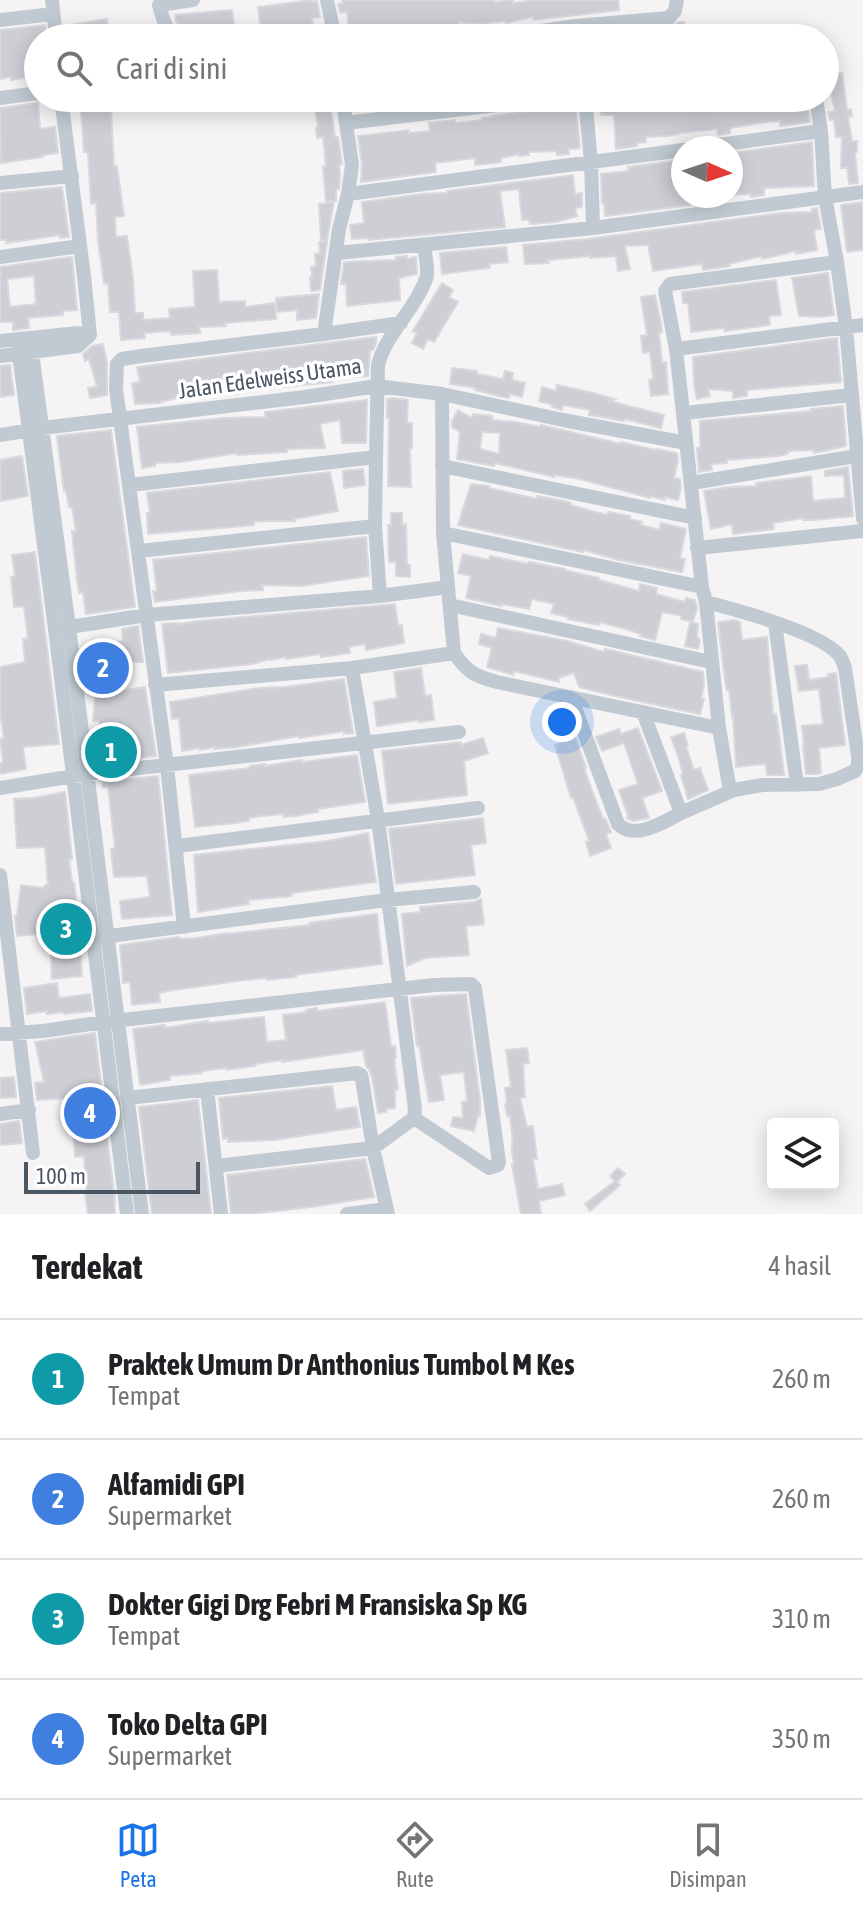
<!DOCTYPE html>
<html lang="id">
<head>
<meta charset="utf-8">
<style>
	:root { --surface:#fff; --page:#f2f2f2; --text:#202124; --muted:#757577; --line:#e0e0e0; --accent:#1a73e8 }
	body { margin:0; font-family:"Asap Condensed",sans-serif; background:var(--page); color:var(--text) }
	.controls { position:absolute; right:24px; bottom:24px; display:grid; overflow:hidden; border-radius:8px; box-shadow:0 4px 20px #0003 }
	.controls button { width:72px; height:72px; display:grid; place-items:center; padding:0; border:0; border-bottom:2px solid var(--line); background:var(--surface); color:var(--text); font:40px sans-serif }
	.compass { position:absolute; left:671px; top:136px; width:72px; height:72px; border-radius:50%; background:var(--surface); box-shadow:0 4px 20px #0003; rotate:93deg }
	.scale { position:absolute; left:24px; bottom:20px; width:176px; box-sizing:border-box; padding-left:8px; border:4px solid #4a5661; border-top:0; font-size:22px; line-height:28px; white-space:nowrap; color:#4a5661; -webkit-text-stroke:6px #fff; paint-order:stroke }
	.you { position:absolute; left:562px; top:722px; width:28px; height:28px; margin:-20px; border:6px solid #fff; border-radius:50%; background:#1a73e8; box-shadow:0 0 0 12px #1a73e833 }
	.badge { display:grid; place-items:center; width:52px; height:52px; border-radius:50%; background:var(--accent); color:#fff; font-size:26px; font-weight:700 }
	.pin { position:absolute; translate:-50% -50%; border:4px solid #fff; box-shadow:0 2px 8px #0006 }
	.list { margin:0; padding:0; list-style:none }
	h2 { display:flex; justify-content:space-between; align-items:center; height:104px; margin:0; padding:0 32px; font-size:34px }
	h2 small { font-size:26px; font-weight:400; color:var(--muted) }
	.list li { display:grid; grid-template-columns:52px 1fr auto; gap:24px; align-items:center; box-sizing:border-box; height:120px; padding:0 32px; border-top:2px solid var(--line) }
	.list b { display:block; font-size:30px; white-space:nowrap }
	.list p { margin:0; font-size:26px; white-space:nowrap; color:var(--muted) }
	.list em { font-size:26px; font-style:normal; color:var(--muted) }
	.icon { flex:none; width:44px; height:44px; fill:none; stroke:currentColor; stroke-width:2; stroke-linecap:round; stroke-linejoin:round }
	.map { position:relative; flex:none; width:863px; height:1214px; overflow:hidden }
	.search { position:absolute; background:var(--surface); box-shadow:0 4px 20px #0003; left:24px; right:24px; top:24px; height:88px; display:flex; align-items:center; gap:20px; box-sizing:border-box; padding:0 28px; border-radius:44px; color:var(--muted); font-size:30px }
	.sheet { height:584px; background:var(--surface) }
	nav { display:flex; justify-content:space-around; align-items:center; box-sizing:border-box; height:112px; border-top:2px solid var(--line); background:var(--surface); font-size:22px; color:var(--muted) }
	nav a { display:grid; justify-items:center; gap:4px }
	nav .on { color:var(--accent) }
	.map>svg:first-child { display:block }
</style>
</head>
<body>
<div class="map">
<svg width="863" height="1214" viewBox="0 0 863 1214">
	<rect width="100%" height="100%" fill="#f5f3f3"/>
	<!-- building -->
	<path fill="#cdcfd5" stroke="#d7d9de" stroke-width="2" fill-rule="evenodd" d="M312 0V2L317 1 320 17 312 18 315 38H262L258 7Z
		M342 0H494V2L513 0V3L536 0H618L619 10 533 20V17L506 23 505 21 478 24 459 22V28L385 31V38H374V36L350 38 347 12 340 13 338 4 343 3Z
		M232 10 236 38H226L225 34 201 37 200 28 189 29 176 22 175 15Z
		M107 19 109 36 94 38H66L65 26Z
		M679 22H684L685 38H617V32L670 28Z
		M45 25 46 38H38V76L11 80V77L0 79V30Z
		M842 73 847 110 851 109 852 116 848 117 852 141H857V152H855L858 183 849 184 847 168H841L842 137H836L834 120H830L828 112 835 111 827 75Z
		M76 98H100L101 110H111L114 166H117L124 216 115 217 116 237 127 236 133 279 135 313H143V320L170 318 169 309 195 307 193 271 217 270 219 302 245 301V307L275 303 276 319 225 323 226 326 199 327 200 333 171 335 170 331 144 333 145 338 121 340 119 312H110L108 283 104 284 98 240 96 203 91 204 88 152H84L81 109H77Z
		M314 98H329V111H331L335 137H338L342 164H339L340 175 339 189 336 190V201H326L323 167 326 166 323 137 317 138 316 128H318Z
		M378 98H407V104L379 108Z
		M625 98H766L767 104 806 98 810 122 780 126V121L766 122 730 128V133L718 135 717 129 679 133V134L668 136 646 137V142L637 143V146L616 149 614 115H601L602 99H625Z
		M573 102H575L580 148 568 149 569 154 557 155V151L529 152V155L519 156V154L501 158V162L486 164 475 165V158L435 163 436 172 361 182 362 164 358 136 409 130V133L430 131 429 123 455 120V123L482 120V118L493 117 492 116 558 108Z
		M38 103 40 129 55 127 58 153 43 155V157L1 163 0 108Z
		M812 142 814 186 764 188V195L751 197V194L731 195V153Z
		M683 160V196H690L691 205 605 216 604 203H602L601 174 628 171V167Z
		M573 175 575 194 582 193V207L575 208 577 216 556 222 530 224 529 220H522L519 189 500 191 505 227 369 240V238L352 239 350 225 364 223 362 202 422 194 448 193 447 191Z
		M62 187 69 237 60 238V235L6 243V240H0V193Z
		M334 202 327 239 321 240 319 204Z
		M863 202V250L847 252 841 205Z
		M817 208 821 229 814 230 817 250 796 254V251L762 259V256L729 264 730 266 703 270 702 264 653 271 648 245 625 246 630 269 618 271 616 256 590 258V256L548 260 549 263 525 264 523 245 588 239 781 213 812 212V209Z
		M327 241 320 290 311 291 310 277H312L311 267 316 266 315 254 320 253 319 242Z
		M506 247 508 262 489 264 490 268 442 274 440 253Z
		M407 256V259L416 257 417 274 399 278 400 300 347 306 346 284H341L344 262 396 260V257Z
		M72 257 77 310 63 311V315L28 318 29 328 13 330V322H0V267ZM34 276 36 304 10 307 7 279Z
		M828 273 834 315 823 317 799 316 792 278Z
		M776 280 781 315 769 316 770 325 725 331V328L691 332 688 303H683L682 292Z
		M442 283 453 290 449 297 458 302 434 342 428 339 423 349 412 343 417 333 413 331Z
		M319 294 316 318 297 320V310L277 312 276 298Z
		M655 295 661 323 662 332 659 333 662 363 666 362 668 394 651 396 649 380 653 379 650 352 643 353 641 336 647 335 641 297Z
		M376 337V343L373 350H370L368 376 331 378 332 382 283 387 282 385 235 394 234 390 172 399 160 402V403L135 404 132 383 140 382 137 367Z
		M837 338 841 382 747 390V396L733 398V391L708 389 710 396 697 399 694 385 693 357Z
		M103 344 107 363V395L90 398 88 388 97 386 89 359 85 361 83 354 92 346Z
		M10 365 14 395 0 397V366Z
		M452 368 477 371V374L503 379 505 371 513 373 512 380 525 383 522 397 510 394 509 398 499 396 475 390 476 388 450 384Z
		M557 385 589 392 615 399 609 401 664 415 661 428 625 419 624 421 589 415 590 410 563 405 562 410 552 407 553 405 539 401 542 387 556 391Z
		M391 398 408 400 407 423H412V448H410L411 487 388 486 389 418H387V399Z
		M367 400 366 443H342L340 420 320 424 325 448 287 449V452L237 455V453L181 462 155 463V466L142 468 137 427 224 418 266 417 265 412Z
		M843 406 846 446 814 453 813 450 788 451V454L778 456 727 460V463L711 464 712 470 699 472 697 448H700V421L811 411V409Z
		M458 410 472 418 473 414 492 416V420L516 422 540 427 541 425 621 444V442L655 450 656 449 677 453 678 460 674 478 680 479 681 487 678 500 665 497V500L650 496V498L580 479 554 475V477L495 463 494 466 457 459 460 432 452 427V421ZM482 432 500 433 499 454 480 449Z
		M111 430 135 607 86 614 83 592 79 593 77 580 72 531H76L72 507H69L66 491H64L57 436Z
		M22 456 28 496 1 501 0 460Z
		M848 467 853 516 813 520H803V518L773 523 774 529 733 534 732 524 711 529 704 491 728 487 757 486 756 483 811 476 813 501 845 498 844 475 825 476V471Z
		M363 469 365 485 344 488 343 471Z
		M330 472 338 511 294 519 295 521H267L254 522V525L233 527 148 534 147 513H150L147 493Z
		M471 484 489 486V488L537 499V496L565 501 571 503 570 505 607 515 608 512 630 516V519L642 522 641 525 659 530 661 523 686 529 680 558 685 559 682 572 619 560 584 550 583 552 458 525Z
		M391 513H402V525L406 524 407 565H410V577L396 576V562H389L388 525H391Z
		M366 537 369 576 300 586 262 585 263 590 241 591 155 602 153 591H157L153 560Z
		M35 552 59 744 23 747 26 769 0 774V763H3L0 739 4 738 0 713V667L25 662 23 639H28L24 606 14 607 11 577 15 576 12 555Z
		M463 554 489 560 490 556 528 564 529 562 565 569 564 570 599 578V580L639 591 640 584 657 588 656 594 685 602 686 598 695 600 697 608 693 622 681 619 682 616 662 612 655 640 640 636 641 634 626 629 600 622 599 625 568 619V617L551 613 554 604 532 599 529 609 503 604 502 606 466 598 471 576 458 573Z
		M395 604 398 626 402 625 404 643 366 650 365 644 349 647 350 653 321 657 320 654 286 659V657L270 660V659L252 664 168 673 162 624 177 623V624L200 621Z
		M734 620 740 622 742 640 767 637 773 714H776L778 726 784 775H767L766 765 765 764 736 767 733 715 732 716 729 690H727L725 680 718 622Z
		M690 622 698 624 697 637 700 640 698 649 685 646Z
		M138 626 143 662H112L114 692 145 687 156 756 99 762 97 743H100L99 721H93L95 696H98L91 646 123 641 122 629Z
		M498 628 567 641 604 652 605 649 703 672 704 685 701 699H704L700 714 615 696 579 687 574 673 558 678 559 682 514 671 513 675 487 667 492 648 479 644 481 634 496 638Z
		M807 665 809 680 828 677V674L836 673 845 745 819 748 821 773 818 774H806L803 745H804L802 726 823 724 819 689 799 691 795 666Z
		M421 668 425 696 431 695 434 720 419 722V720L377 726 374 702 397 698 394 672Z
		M344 679 353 733 344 734V731L299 738V736L237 747 215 749V747L200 750V748L182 751 179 718 172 719 170 702 259 688 278 687V688Z
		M569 720 586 768H584L593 793 603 819 605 818 611 832 606 834 611 848 590 856 586 842 589 841 573 797 571 798 555 745 563 742 557 725Z
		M638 728 662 791 642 798 649 818 633 821 627 818 628 816 619 790 638 784 624 743 602 751 596 737 619 729 621 734Z
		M684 733 688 746 686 747 694 770 700 768 708 790 688 799 681 775 683 774 679 759 671 737Z
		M483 738 488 753 464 761 467 795 388 804 382 751 461 742V745Z
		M357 755 365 802 318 809V812L295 816 284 817 283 814 262 816 249 818V821L236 823 195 827 189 775 250 768V766L265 764V766L302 760V762Z
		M158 776 172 915 122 919 120 901 150 897 147 876 114 877 111 849 115 848 108 787H103L102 782Z
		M65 792 72 859H69L72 882H74L78 915 82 976 52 979 50 933 17 936 15 916H17L21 885 45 888V885H48L45 847 17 848 14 799 33 798Z
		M483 818 486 843 471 845 475 875 396 884 389 829Z
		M368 833 376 882 291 893 292 896 248 900 249 904 198 912 194 855 328 841Z
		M481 899 484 924 466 926 469 955 425 958 407 966 402 914 420 912V907L475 902Z
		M377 914 382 964 295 975 296 977 267 980V978L245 980 167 991 159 993 160 1002 132 1005 130 982 123 983 120 945 179 937 180 939 197 938 227 933V934L309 925V923Z
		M57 983 59 998 90 994 92 1011 64 1014 63 1012 47 1014V1011L27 1014 24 988Z
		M466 994 480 1100V1116H478L474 1131 451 1126 453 1117 463 1118 462 1102 467 1101 464 1072 440 1075 444 1100 429 1102 419 1045 417 1046 411 998Z
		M385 1002 391 1046H395L396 1058 394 1059 398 1089 395 1090V1108L386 1109V1112L378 1113 372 1077 369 1069 366 1066 363 1050 289 1061 282 1062V1060L255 1064V1066L227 1070 226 1068 202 1071V1073L170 1076V1080L140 1085 133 1029 165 1025V1028L208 1021V1023L264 1017 267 1042 286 1040 283 1015 306 1012V1010L317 1008V1011Z
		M95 1033 105 1118 90 1121 91 1140 107 1138 115 1200H114L115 1214H88L85 1193H87L84 1156 75 1157 73 1131H77L73 1104H71L70 1098 37 1100 35 1083 44 1082 35 1042Z
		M527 1048 529 1063 523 1064 525 1097 520 1098 527 1127 533 1126 537 1159H533L538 1189 562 1184 565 1195 539 1201 541 1214H521L512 1165H514L512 1152V1142H513L510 1116H507L505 1104H507L505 1088 511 1087 506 1050Z
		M14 1077 16 1097 0 1098V1078Z
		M332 1086 336 1110 356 1107 360 1127 274 1140 228 1142V1138L223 1139 219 1098Z
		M198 1100 211 1214H152L139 1107Z
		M19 1121 22 1143 0 1145V1124Z
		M365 1159 374 1197 311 1207 250 1214H231L227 1175Z
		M618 1168 625 1174 617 1182 620 1185 590 1211 585 1204 615 1181 610 1176Z"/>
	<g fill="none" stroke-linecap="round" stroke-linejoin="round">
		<!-- minor -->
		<path stroke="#c1cad2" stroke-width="14" d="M52 0 56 38
			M327 0 335 38
			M0 20 53 14
			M184 38C164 30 165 25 159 5L193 0
			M490 38 576 26
			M578 38 576 26 669 18 675 11 677 0
			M0 98 38 93
			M343 98 346 123 557 98
			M585 98 591 162 593 228
			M346 123 352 165 348 194
			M821 131 825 197 837 262 846 328 863 519
			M695 148 821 131 816 98
			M0 183 72 176
			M337 253 593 228 863 192
			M0 257 80 246
			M324 334 339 229 348 194 683 150
			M30 338 69 627 142 1214
			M17 339 55 629 127 1214
			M0 341 78 333 86 338
			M676 349 863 325
			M0 356 78 346 90 335 84 276 61 98
			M684 413 852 395
			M0 435 42 428 305 397 377 386 442 394 563 420 686 443
			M376 457 378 365C385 338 406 318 419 294 422 288 425 283 427 276 428 266 425 255 424 245
			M442 466 695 518
			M692 483 856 456
			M130 485 376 457 375 526 139 551
			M375 526 380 596
			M443 533 702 587
			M697 548 863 531
			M450 605 711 662
			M775 623 797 785
			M63 628 147 615 380 596 448 587
			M454 653C468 673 475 676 497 682L719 728
			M155 685 352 668 454 653 443 533 442 394
			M571 697 618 824C634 841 664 822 681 813L643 712
			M0 788 86 774 459 732
			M730 791 719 728 706 602 702 587 676 349 665 291 670 284 837 262
			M681 813 734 790 762 785 819 784 837 779 855 771 858 765V756L845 668C844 664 842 660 840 656 821 632 737 610 706 602
			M177 846 478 808
			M0 875 33 1153
			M184 927 167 766 116 389 117 364 122 359 141 356 324 334 401 323
			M102 937 387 900 474 892
			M0 1034 43 1031 104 1022 434 985 471 984 475 988 499 1162 498 1165 489 1168 414 1118
			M207 1089 221 1214
			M127 1098 357 1073 361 1075 362 1079 373 1148 414 1118 415 1109 378 820 352 668
			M0 1114 29 1110
			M216 1166 373 1148 388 1214
			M347 1214 387 1209"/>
	</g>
	<g text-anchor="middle" stroke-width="7" stroke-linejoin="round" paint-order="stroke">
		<!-- street labels -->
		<g font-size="22" fill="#4a5661" stroke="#fff">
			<text transform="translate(270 378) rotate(-8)" y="8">Jalan Edelweiss Utama</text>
		</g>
	</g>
</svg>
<div class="controls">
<button><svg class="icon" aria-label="layers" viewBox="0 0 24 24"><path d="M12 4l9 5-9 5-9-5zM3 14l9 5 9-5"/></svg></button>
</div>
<svg class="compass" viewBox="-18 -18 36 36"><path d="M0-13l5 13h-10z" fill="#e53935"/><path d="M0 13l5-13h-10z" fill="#757577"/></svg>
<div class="scale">100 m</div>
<div class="you"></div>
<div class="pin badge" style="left:111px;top:752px;background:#0f9aa8">1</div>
<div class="pin badge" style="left:103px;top:668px;background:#3f7fe0">2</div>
<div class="pin badge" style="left:66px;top:929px;background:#0f9aa8">3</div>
<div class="pin badge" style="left:90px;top:1113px;background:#3f7fe0">4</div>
<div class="search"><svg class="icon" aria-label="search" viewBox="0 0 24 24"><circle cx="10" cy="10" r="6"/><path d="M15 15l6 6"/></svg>Cari di sini</div>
</div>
<section class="sheet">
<h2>Terdekat<small>4 hasil</small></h2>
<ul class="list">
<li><span class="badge" style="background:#0f9aa8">1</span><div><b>Praktek Umum Dr Anthonius Tumbol M Kes</b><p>Tempat</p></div><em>260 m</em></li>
<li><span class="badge" style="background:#3f7fe0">2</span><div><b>Alfamidi GPI</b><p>Supermarket</p></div><em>260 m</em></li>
<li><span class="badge" style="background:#0f9aa8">3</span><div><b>Dokter Gigi Drg Febri M Fransiska Sp KG</b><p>Tempat</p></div><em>310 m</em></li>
<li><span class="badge" style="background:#3f7fe0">4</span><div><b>Toko Delta GPI</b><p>Supermarket</p></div><em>350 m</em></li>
</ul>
</section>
<nav>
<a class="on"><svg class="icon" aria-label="map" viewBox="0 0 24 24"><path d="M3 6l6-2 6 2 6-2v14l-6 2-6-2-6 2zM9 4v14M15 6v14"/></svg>Peta</a>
<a><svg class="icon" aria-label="directions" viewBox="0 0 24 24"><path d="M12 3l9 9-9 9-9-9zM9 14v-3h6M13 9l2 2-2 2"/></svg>Rute</a>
<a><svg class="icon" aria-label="saved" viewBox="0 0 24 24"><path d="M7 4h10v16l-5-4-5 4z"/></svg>Disimpan</a>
</nav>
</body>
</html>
